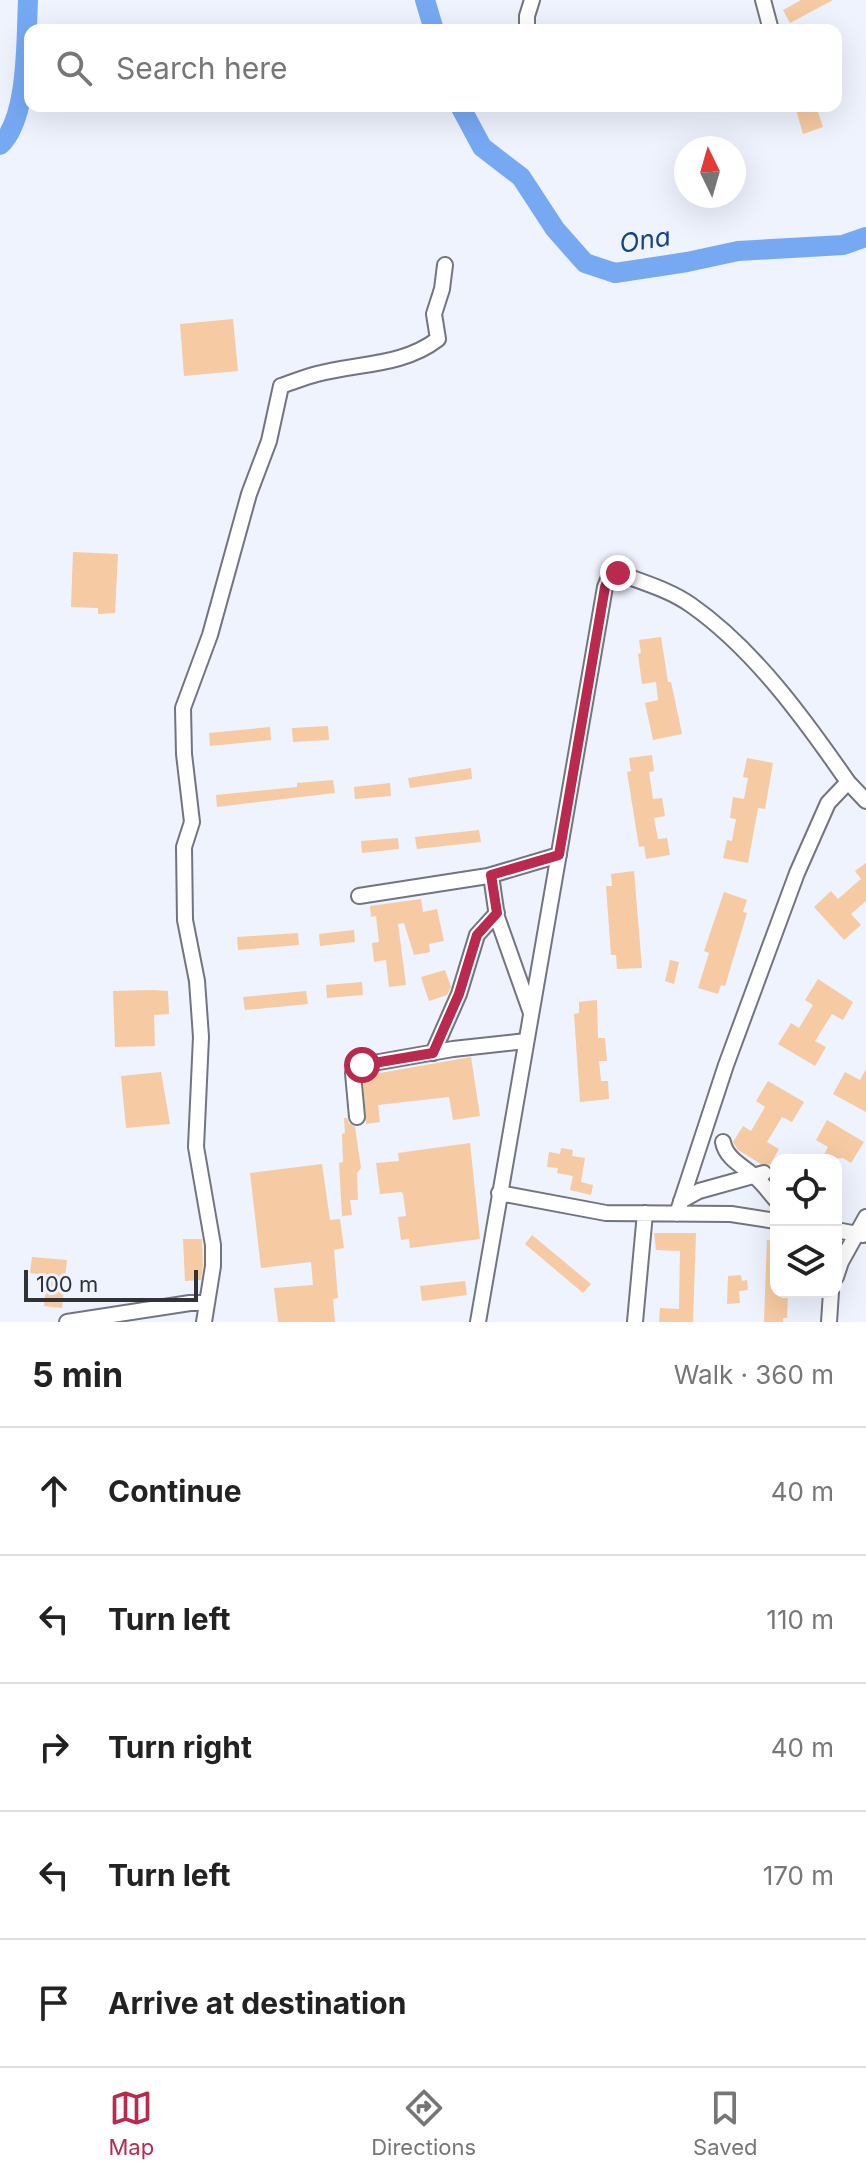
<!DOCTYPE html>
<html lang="en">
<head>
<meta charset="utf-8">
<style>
	:root { --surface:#fff; --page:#f2f2f2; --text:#222; --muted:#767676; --line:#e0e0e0; --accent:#ba2a4f }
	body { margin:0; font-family:Inter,sans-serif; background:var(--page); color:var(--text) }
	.controls { position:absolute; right:24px; bottom:24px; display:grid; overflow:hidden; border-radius:16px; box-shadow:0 8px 32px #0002 }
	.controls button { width:72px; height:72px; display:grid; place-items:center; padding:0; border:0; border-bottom:2px solid var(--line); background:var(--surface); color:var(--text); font:40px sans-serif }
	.compass { position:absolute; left:674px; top:136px; width:72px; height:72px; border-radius:50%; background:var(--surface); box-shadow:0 8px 32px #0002; rotate:355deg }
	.scale { position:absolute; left:24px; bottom:20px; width:174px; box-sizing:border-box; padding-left:8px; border:4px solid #303236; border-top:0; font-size:22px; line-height:28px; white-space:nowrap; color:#303236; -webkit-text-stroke:6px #eef3fe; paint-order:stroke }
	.stop { position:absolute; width:24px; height:24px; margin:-18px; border:6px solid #ba2a4f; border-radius:50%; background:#fff }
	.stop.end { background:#ba2a4f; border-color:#fff; box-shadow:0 2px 8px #0008 }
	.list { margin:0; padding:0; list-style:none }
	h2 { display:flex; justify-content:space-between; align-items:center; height:104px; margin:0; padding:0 32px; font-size:34px }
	h2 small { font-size:26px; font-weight:400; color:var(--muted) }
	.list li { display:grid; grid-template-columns:52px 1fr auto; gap:24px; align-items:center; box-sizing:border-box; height:128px; padding:0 32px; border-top:2px solid var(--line) }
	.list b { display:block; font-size:30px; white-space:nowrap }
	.list em { font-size:26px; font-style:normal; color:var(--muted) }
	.icon { flex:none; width:44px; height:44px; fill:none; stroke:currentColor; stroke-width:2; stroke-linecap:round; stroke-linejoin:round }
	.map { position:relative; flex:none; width:866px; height:1322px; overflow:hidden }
	.search { position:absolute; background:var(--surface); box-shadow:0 8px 32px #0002; left:24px; right:24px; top:24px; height:88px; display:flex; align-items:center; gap:20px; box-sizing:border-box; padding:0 28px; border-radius:16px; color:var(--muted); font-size:30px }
	.sheet { height:744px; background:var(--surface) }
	nav { display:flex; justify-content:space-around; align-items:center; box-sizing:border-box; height:112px; border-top:2px solid var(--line); background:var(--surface); font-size:22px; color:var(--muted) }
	nav a { display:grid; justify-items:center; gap:4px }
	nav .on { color:var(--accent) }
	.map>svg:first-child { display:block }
</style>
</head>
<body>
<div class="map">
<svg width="866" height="1322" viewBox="0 0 866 1322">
	<rect width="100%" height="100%" fill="#eef3fe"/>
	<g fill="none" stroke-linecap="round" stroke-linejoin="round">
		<!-- river -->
		<path stroke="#77a9f3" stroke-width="20" d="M425 0 434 30
			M460 106 482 147 521 177 555 229 585 263 615 273 687 262 738 251 843 245 866 237
			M0 145C29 118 26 38 28 0"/>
	</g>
	<!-- building -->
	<path fill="#f6caa2" d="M801 0H833L790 23 783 10Z
		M795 106H816L823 127 803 134Z
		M233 319 238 371 184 376 180 324Z
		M73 552 118 554 115 613 98 614V608L71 607Z
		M661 637 668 682H671L682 734 653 740 645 703 658 700 656 682 642 684 638 654 641 653 639 640Z
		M328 726 329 740 293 742 292 728Z
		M270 727 271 740 210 746 209 733Z
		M652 755 654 771 649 772 653 799 662 798 665 816 654 818 658 839 667 838 670 855 646 859 644 846 639 847 627 772 631 771 629 758Z
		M747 758 773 763 765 809 758 808 748 863 723 858 727 840 732 841 736 819 730 818 733 797 744 799 748 778 743 777Z
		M471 768 472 779 410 788 408 778Z
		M333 780 335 793 217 807 216 795 297 787V783Z
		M390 783 391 796 355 799 354 787Z
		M479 830 481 842 417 849 415 837Z
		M398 838 399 849 362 853 361 841Z
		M866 863V901L851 914 861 925 844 940 814 907 831 891 838 899 861 879 855 871Z
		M634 871 642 968 617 969 616 955H611L606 886H612L611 874Z
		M724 892 747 900 743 912 747 913 725 986 721 985 718 994 698 988 709 953 704 951Z
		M421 899 423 912 437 909 444 941 429 944 430 952 414 955 404 923 398 924 406 985 389 987 386 960 374 962 372 943 379 942 376 916 371 917 370 906Z
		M354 930 355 942 320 946 319 934Z
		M298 933 299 945 238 950 237 937Z
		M670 960 679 962 674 984 665 981Z
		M445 970 451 987 447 995 429 1001 421 977Z
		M818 979 853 1002 843 1020 832 1014 815 1041 826 1047 815 1066 778 1044 791 1023 799 1028 813 1005 805 1000Z
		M362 982 363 995 327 998 326 985Z
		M153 990 168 991 169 1014 154 1015 155 1046 115 1047 113 991Z
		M306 991 308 1004 245 1010 243 997Z
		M597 1000 598 1038H605L607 1061H599L601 1081H608L609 1099 580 1102 574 1014 579 1013V1002Z
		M471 1057 480 1116 453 1120 449 1097 378 1105 380 1122 366 1124 363 1076Z
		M866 1069V1112L833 1094 845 1072 860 1080Z
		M161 1072 170 1124 126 1128 121 1076Z
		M768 1081 804 1102 792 1122 782 1117 767 1142 779 1149 770 1165 761 1164 738 1150 733 1142 743 1126 751 1131 765 1107 756 1101Z
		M344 1118H347L349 1123 355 1127 361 1168 357 1173 358 1200H350L352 1215 342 1216 339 1163 343 1162 342 1134 345 1133Z
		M827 1120 864 1142 851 1163 843 1158 821 1160 828 1147 816 1140Z
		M470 1143 480 1239 410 1248 409 1239 401 1240 398 1217 406 1216 403 1194 401 1192 380 1194 376 1163 399 1161 398 1153Z
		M561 1148 573 1150 572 1156 585 1158 581 1182 593 1185 591 1195 570 1190 573 1176 557 1173 558 1168 547 1167 549 1152 560 1154Z
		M322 1164 330 1220 340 1219 344 1248 334 1250 338 1298 333 1299 335 1322H278L274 1288 313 1285 311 1262 261 1268 250 1173Z
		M654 1233H696L693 1322H659L660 1308 679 1309 680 1251 656 1250Z
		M532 1235 591 1284 583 1293 525 1244Z
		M183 1239H202L203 1265 201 1280 185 1281Z
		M767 1240 776 1241V1292H788L787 1318H783V1322H764Z
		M32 1257 67 1260 62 1308 44 1306 47 1275 30 1273Z
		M741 1275 742 1281 747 1280 748 1290 739 1291 740 1303 727 1304 728 1276Z
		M465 1281 467 1295 422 1301 420 1286Z"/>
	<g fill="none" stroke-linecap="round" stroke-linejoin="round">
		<!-- minor casing -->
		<g stroke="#71757e" stroke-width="18">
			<path id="minor" d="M763 0 771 30
				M527 30V16L532 0
				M491 875 497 917 531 1013
				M359 896 488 876 559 855
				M433 1053 459 994 477 935 497 913
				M357 1117 353 1073 356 1068 362 1065 453 1049 526 1041
				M723 1142C726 1158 741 1165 753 1175 762 1182 769 1192 776 1200
				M499 1193 606 1213 731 1214 776 1221
				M681 1201 699 1191 764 1173
				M677 1214 726 1065 797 873 828 803 848 782 866 801
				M836 1230 863 1235
				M836 1277 841 1262 866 1217
				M67 1322 190 1303H207
				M204 1322 213 1266V1245L196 1147 201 1037 197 981 185 920 184 847 192 822 184 754 183 708 210 635 249 494 269 441 281 386C293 382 305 377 317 374 359 363 403 366 438 339L434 314 442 289 445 265
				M478 1322 605 587 609 577 618 573C642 582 670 590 691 605 754 649 805 720 848 782
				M635 1322 645 1213
				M829 1322 831 1292"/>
		</g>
		<!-- minor -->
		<use href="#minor" stroke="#fff" stroke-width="14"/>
	</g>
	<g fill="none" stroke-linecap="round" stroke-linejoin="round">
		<!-- route -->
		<path stroke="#ba2a4f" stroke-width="10" d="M362 1065 433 1053 459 994 477 935 497 913 491 875 559 855 605 587 609 577 618 573"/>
	</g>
	<g text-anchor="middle" stroke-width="6" stroke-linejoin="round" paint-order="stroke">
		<!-- water labels -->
		<g font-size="26" font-style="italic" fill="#144384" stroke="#eef3fe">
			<text transform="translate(645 240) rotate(-9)" y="9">Ona</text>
		</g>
	</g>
</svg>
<div class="controls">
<button><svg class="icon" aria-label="locate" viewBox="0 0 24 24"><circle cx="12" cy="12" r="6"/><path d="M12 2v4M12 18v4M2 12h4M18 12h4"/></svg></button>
<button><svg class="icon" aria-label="layers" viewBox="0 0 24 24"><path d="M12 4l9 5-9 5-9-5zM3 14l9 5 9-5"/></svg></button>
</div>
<svg class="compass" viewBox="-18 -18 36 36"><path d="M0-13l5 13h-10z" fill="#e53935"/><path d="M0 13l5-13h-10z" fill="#767676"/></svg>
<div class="scale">100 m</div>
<div class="stop" style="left:362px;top:1065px"></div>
<div class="stop end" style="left:618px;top:573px"></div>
<div class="search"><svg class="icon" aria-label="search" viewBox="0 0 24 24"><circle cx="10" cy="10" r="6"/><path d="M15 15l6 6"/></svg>Search here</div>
</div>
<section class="sheet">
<h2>5 min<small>Walk · 360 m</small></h2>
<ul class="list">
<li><svg class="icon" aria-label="ahead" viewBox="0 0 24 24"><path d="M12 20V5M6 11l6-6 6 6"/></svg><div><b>Continue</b></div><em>40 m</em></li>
<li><svg class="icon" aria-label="left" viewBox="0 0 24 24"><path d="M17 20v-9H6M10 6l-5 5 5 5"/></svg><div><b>Turn left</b></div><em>110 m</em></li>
<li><svg class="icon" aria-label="right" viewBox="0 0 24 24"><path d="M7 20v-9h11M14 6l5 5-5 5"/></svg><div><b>Turn right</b></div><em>40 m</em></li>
<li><svg class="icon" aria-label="left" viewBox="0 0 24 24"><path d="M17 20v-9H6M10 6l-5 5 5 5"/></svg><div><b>Turn left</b></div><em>170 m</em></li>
<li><svg class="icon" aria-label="arrive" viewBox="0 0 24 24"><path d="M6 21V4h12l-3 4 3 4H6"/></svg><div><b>Arrive at destination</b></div></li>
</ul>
</section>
<nav>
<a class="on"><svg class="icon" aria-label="map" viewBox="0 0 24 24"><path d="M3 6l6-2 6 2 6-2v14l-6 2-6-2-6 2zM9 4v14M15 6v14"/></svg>Map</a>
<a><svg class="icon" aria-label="directions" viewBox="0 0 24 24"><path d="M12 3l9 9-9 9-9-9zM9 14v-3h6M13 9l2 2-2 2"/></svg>Directions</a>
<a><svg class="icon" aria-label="saved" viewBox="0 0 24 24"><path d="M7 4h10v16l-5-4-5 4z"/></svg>Saved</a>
</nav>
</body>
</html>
